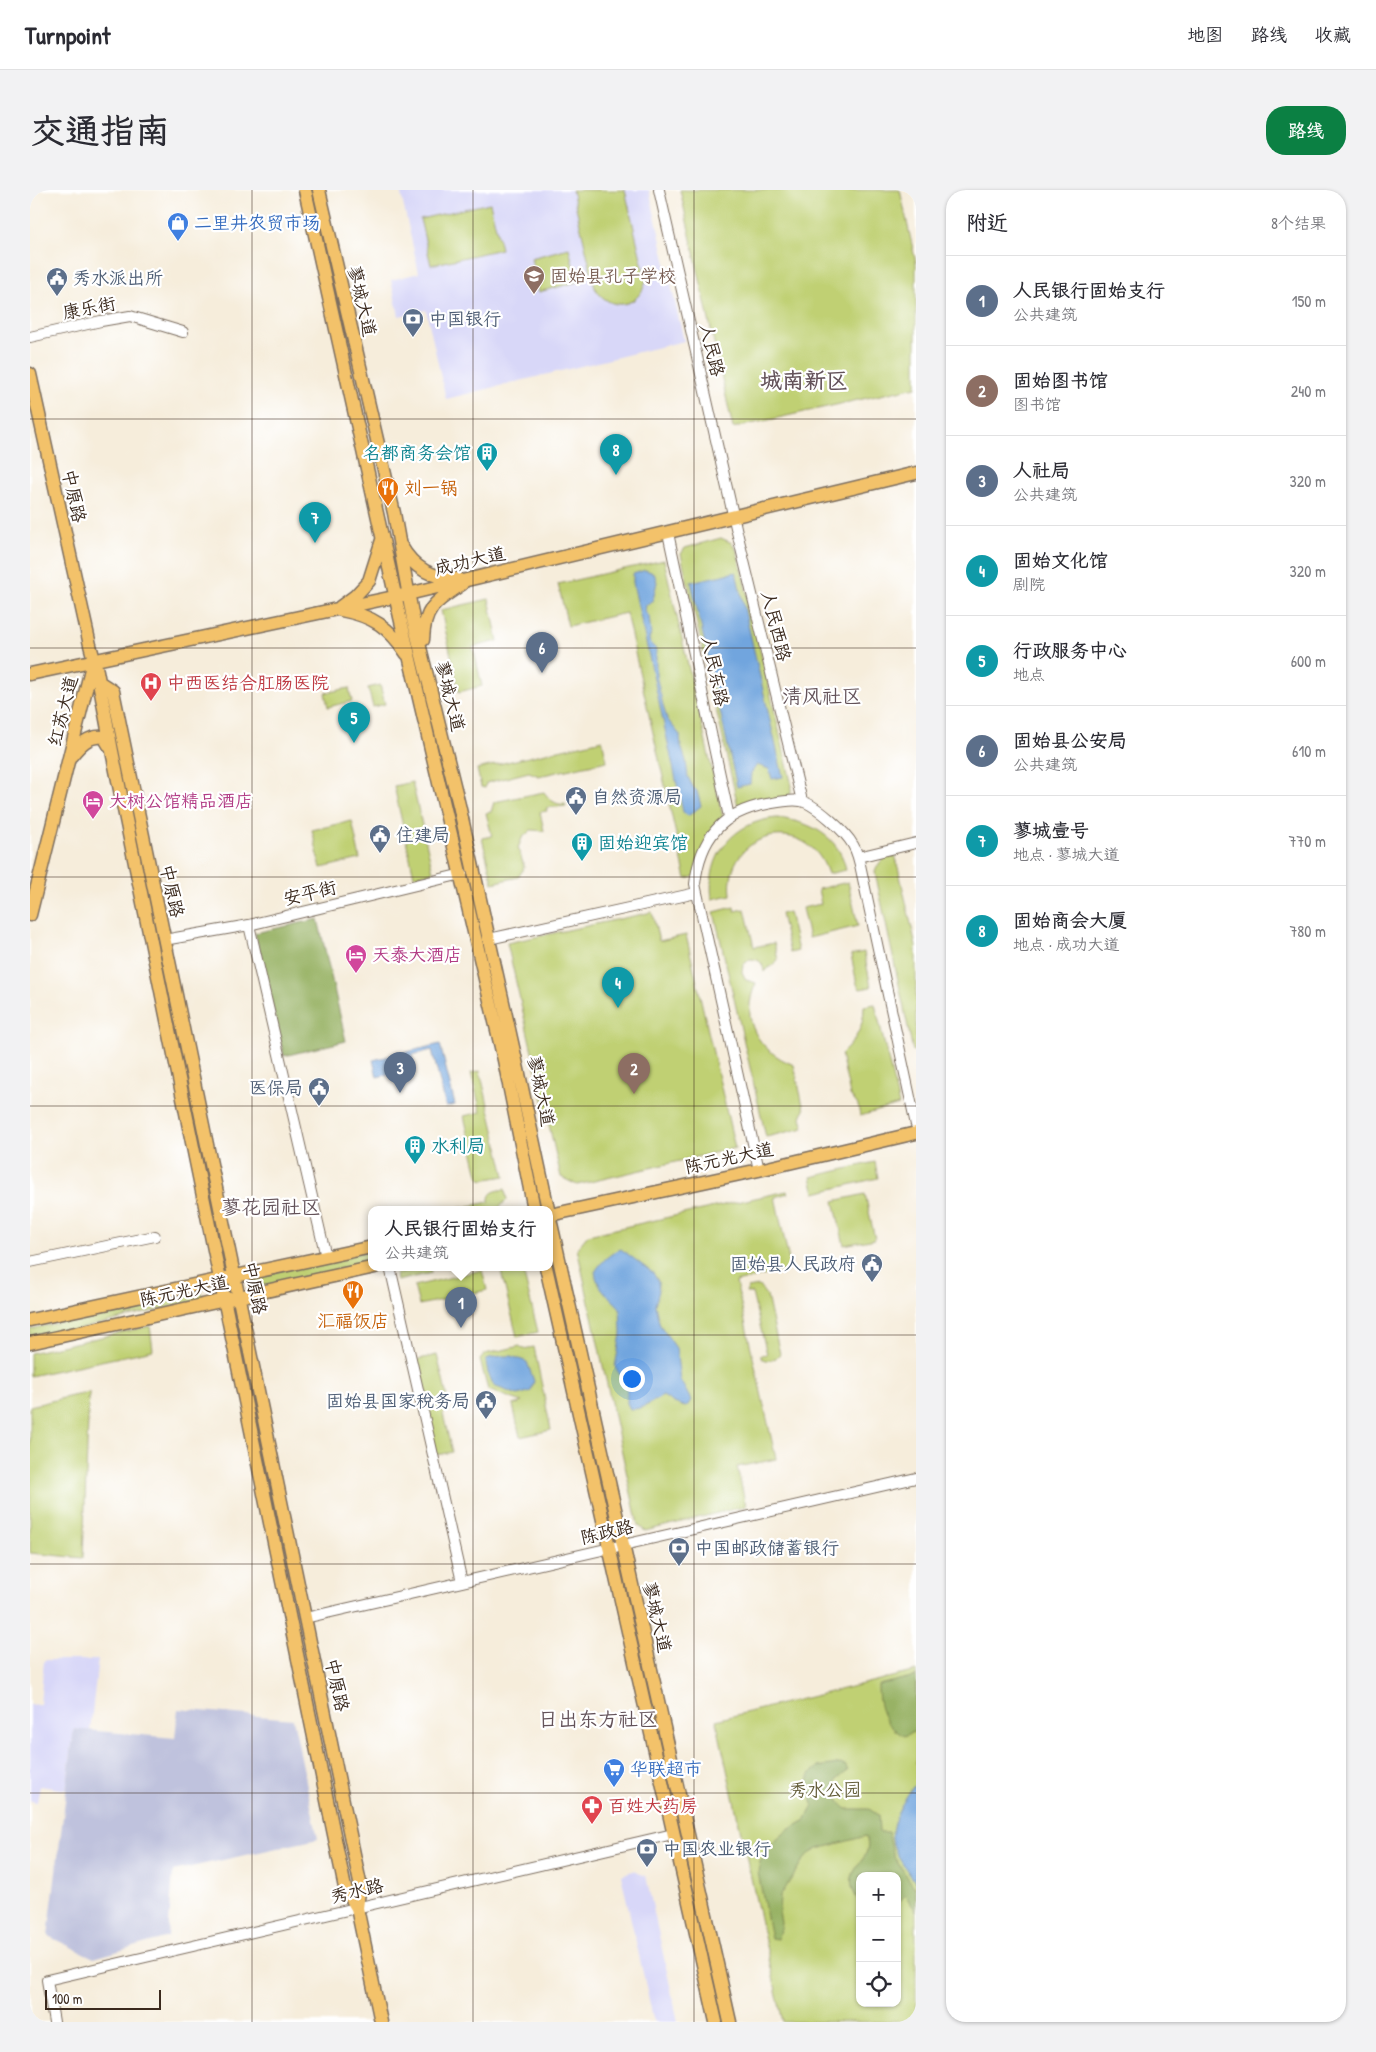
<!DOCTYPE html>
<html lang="zh">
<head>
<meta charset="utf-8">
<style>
	:root { --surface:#fff; --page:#f2f2f3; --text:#2b2b33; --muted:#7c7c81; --line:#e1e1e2; --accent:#0b8043 }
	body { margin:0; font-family:"Patrick Hand","LXGW WenKai TC",sans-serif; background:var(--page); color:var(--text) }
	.controls { position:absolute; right:15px; bottom:15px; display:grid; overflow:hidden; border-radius:10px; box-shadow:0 1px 4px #0004 }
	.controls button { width:45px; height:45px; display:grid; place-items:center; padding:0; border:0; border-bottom:1px solid var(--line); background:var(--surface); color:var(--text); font:25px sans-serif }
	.scale { position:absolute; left:15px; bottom:12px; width:116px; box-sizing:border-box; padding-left:5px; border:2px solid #3b2a1e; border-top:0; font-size:14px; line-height:18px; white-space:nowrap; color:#3b2a1e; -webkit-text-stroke:4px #fff; paint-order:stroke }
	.you { position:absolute; left:601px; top:1188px; width:18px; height:18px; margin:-12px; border:4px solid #fff; border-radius:50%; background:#1a73e8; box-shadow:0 0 0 8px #1a73e833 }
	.badge { display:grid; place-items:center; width:32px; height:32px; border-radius:50%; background:var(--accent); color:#fff; font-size:16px; font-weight:700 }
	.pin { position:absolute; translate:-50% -41px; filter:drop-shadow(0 1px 2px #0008) }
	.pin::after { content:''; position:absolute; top:26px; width:18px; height:15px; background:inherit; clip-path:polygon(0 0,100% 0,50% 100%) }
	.popup { position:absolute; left:338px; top:1016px; width:185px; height:65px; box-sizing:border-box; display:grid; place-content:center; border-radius:10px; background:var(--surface); filter:drop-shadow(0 1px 4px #0005); font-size:16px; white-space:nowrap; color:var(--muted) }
	.popup b { font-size:19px; color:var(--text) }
	.popup::after { content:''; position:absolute; left:50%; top:100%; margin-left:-10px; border:10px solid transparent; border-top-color:var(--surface) }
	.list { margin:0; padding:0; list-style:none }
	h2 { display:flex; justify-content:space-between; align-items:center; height:65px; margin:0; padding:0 20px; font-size:21px }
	h2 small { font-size:16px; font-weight:400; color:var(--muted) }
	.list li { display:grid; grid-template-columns:32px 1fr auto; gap:15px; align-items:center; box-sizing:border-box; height:90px; padding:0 20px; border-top:1px solid var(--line) }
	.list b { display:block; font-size:19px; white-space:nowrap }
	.list p { margin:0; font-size:16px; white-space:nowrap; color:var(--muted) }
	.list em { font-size:16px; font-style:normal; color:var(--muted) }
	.icon { flex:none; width:28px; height:28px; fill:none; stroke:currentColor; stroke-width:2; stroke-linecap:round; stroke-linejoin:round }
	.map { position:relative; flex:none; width:886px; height:1832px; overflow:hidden; border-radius:20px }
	header { display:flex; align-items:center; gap:30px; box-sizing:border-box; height:70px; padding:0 25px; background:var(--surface); border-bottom:1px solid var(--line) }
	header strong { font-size:24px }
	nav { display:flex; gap:28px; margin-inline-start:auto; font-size:18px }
	.intro { display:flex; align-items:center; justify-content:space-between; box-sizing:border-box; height:120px; padding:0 30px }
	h1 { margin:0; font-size:35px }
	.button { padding:12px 22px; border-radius:20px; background:var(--accent); color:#fff; font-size:18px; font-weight:700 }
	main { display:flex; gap:30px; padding:0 30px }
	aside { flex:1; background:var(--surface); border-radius:20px; box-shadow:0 1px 4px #0004 }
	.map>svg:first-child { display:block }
</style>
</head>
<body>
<header>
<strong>Turnpoint</strong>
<nav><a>地图</a><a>路线</a><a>收藏</a></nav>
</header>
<div class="intro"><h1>交通指南</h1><a class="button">路线</a></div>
<main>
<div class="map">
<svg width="886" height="1832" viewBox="0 0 886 1832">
	<rect width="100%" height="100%" fill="#fff"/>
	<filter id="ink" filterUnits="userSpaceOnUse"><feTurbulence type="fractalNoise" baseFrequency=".02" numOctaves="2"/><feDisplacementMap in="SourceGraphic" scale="10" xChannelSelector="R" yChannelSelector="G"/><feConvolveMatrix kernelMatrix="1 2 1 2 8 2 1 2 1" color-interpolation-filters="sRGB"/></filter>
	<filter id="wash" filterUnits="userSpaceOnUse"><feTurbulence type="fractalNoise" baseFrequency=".0096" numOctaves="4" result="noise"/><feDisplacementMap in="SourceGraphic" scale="20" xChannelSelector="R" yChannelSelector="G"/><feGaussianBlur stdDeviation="1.12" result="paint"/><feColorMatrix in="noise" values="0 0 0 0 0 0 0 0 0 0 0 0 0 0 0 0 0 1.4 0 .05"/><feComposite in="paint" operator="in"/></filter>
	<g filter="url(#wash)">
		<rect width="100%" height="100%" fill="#f6eddb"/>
		<!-- built -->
		<path fill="#d8d7f8" d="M370 0H619L654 151 416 209 396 120 369 126 361 90 389 83Z
			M14 1470H68L60 1541 44 1539 36 1600 10 1596 7 1612 0 1611V1515L10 1514Z
			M603 1681 616 1686 648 1832H624L591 1685Z"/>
		<!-- industrial -->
		<path fill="#bfc2dd" d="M148 1519 263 1529 288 1649 143 1681 138 1747 64 1768 18 1746 44 1539 145 1548Z"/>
		<!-- green -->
		<path fill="#c0d073" stroke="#7e7d48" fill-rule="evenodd" d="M542 0H595L616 90C610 118 580 123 565 98Z
			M650 0H870L886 73V197L703 238Z
			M460 13 471 59 401 75 390 29Z
			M539 58 547 92 509 102 501 68Z
			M691 348 702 353 707 361 762 596 760 606 712 617 708 616 707 612 651 364 655 358Z
			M634 370 694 632 690 635 666 686 656 689 596 423 538 436 528 394Z
			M459 409 468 451 443 457 452 496 429 502 411 420Z
			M350 495 355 514 343 517 338 498Z
			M319 498 322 511 298 517 295 503Z
			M572 550 577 571 509 586 499 582 456 593 455 598 451 597 447 579Z
			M382 592 403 682 384 686 364 596Z
			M514 602C519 609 526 616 535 614L536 616 516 618 517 621 510 622 514 641 501 640 492 648 488 658 494 676 493 680 488 687 463 693 452 648 462 646 456 623 461 622 464 612Z
			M747 628C779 631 810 646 816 680L798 684C779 622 693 640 701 705L682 709C676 666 703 631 747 628Z
			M322 631 330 669 291 678 282 640Z
			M865 664 886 756V861H883L845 682C849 671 854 667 865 664Z
			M818 692 828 736 779 748 772 718 791 714 788 699Z
			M704 717 705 721 715 719 724 757 744 753 748 770 734 782C733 773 730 769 720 769L713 775 712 782 716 790 726 793C709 830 728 861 764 875L774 920 771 927 774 938 736 947 684 722Z
			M622 722 629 751 656 745 705 958 547 995 531 987 477 753Z
			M759 722 768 761 760 763 751 724Z
			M834 762 841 797 830 799 827 794 821 765Z
			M845 814 869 915 830 926 828 915 820 905 811 864C826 851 834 836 834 816Z
			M450 881 475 986 451 990 448 985 434 926 451 922 441 883Z
			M845 972 848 988 785 1003 781 987Z
			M475 999 477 1010 467 1019H425L459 1012C458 1001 466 1001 475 999Z
			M757 1001 758 1003 745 1007 761 1079 706 1092 746 1269 707 1277 716 1316 615 1341 608 1335 547 1058 558 1045Z
			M835 1004 845 1049 814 1055 804 1011Z
			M342 1060V1072L227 1097 222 1096 220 1094 222 1087Z
			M392 1077H400L401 1083 367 1091 366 1083Z
			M470 1077H492L508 1142 487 1147Z
			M452 1080 457 1100 389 1115 384 1096Z
			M729 1096 737 1106 750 1164C745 1169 738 1173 731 1168V1165L737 1164 722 1103H716L718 1098Z
			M167 1101 173 1105V1109L0 1151V1139Z
			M120 1136 123 1160 0 1186V1163Z
			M490 1156 493 1159 504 1157 521 1240 490 1247 483 1215 492 1212 458 1200 450 1170 455 1164Z
			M407 1165 419 1215 413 1224 422 1262 406 1265 385 1170Z
			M59 1202 53 1368 0 1363V1216Z
			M886 1481V1832H753L686 1530ZM830 1686H867V1813H830Z"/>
		<!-- forest -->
		<path fill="#98b265" stroke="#6a6e42" d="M288 729 316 851 254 866 225 743Z
			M886 1486V1541L874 1546C853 1534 848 1518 848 1495Z
			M808 1574 815 1575 818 1581C815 1583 811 1586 808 1589 801 1598 808 1614 817 1619H839L848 1625 849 1642H858L864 1667 886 1700V1721L875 1705 867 1714V1686H830V1713C804 1677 847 1674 836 1646L788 1659 779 1664 771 1673 750 1707 749 1722 751 1733 748 1749 741 1748 728 1682 730 1672 742 1654 758 1640 776 1630 783 1615 778 1591 780 1584 788 1577Z"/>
		<!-- water -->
		<path fill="#71a5de" stroke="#56687e" d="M615 380 624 383 627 392 623 410 616 415 615 422 619 426 621 444 619 449 620 453 626 459V485L633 515 637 529 650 545 651 556 656 571 658 587 663 597 667 601 671 616 658 626 653 622 603 393V384Z
			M706 382 753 587 742 589 739 579 727 575 721 583 720 594 707 597 661 392Z
			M410 854 425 915 416 917 402 860 382 865 385 878 347 887 343 870Z
			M591 1059 623 1083 628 1091 629 1101 625 1115 627 1124 630 1135 646 1158 650 1190 661 1210 658 1215 655 1217 644 1213 633 1206C622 1211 614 1220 600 1219L597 1213V1195L585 1177 591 1144 590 1118C580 1106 567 1099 565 1082 571 1072 580 1063 591 1059Z
			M471 1166H482L497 1172 504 1191 501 1201 488 1205 464 1196 458 1183 456 1171 459 1168Z
			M886 1593V1693C877 1680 864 1665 862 1649 860 1633 876 1605 886 1593Z"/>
	</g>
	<g filter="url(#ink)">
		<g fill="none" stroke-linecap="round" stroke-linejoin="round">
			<!-- minor casing -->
			<g stroke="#7c6e60" stroke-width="12">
				<path id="minor" d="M629 0 707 342 772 611
					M0 147 71 131 100 126 153 142
					M638 343 699 627
					M828 667 886 653
					M219 735 296 1067
					M459 749 666 703
					M134 750 219 735 432 684
					M729 980 665 694C670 648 692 622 737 614 748 612 760 609 771 611 785 614 816 642 823 655 828 663 830 674 832 684L886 935
					M0 1072 125 1046
					M360 1077 432 1392
					M275 1428 886 1288
					M24 1832 17 1790 643 1644"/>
			</g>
			<!-- major casing -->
			<g stroke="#7c6e60" stroke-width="15">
				<path id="major" d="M275 0 370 427 474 870 504 1019
					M289 0 364 323 383 429 429 615 489 884 518 1019
					M0 184 60 455 67 481 82 561C160 940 236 1319 315 1698L327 1718
					M371 356C384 379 402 388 428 389
					M310 417 325 406 339 391 352 350
					M311 420C343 426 359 437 377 464
					M393 450C394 417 407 411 432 394
					M0 484 378 404 886 283
					M69 492 83 501 330 1693 327 1718 351 1832
					M41 566C50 555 58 545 74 547L80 557
					M0 725 63 471
					M520 1025 729 980 886 943
					M520 1029 700 1832
					M516 1077 686 1832
					M0 1130 342 1057
					M0 1153 345 1077"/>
			</g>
			<!-- minor -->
			<use href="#minor" stroke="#fff" stroke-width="10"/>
			<!-- major -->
			<use href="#major" stroke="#f3c26a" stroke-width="12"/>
		</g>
	</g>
	<!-- grid -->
	<path fill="none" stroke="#3b2a1e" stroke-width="1" stroke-opacity="0.55" d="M222 0V1832M443 0V1832M664 0V1832M0 229H886M0 458H886M0 687H886M0 916H886M0 1145H886M0 1374H886M0 1603H886"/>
	<!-- icons -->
	<defs>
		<g id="shop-pin" transform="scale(1.125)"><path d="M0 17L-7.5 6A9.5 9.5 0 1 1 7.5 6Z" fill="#3f7fe0" stroke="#fff"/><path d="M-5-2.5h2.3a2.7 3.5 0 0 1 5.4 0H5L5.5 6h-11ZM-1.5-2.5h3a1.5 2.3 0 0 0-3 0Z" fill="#fff"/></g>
		<g id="school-pin" transform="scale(1.125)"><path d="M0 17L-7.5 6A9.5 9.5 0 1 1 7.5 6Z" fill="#8d6e63" stroke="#fff"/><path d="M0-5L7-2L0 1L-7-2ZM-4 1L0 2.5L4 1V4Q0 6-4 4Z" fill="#fff"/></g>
		<g id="civic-pin" transform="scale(1.125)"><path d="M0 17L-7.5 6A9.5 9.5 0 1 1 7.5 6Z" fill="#5c6f8a" stroke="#fff"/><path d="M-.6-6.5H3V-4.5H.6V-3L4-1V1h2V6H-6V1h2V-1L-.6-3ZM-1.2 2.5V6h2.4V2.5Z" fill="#fff"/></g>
		<g id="bank-pin" transform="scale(1.125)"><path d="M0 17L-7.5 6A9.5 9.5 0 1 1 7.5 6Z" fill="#5c6f8a" stroke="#fff"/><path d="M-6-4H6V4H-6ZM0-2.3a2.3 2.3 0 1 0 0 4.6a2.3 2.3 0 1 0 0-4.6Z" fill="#fff"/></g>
		<g id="building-pin" transform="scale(1.125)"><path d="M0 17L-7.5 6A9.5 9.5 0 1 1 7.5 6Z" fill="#0f9aa8" stroke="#fff"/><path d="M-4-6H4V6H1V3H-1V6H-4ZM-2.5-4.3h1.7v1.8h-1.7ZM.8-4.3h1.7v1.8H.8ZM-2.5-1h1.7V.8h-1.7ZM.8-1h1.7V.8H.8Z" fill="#fff"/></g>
		<g id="restaurant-pin" transform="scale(1.125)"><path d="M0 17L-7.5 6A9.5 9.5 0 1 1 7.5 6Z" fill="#e8710a" stroke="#fff"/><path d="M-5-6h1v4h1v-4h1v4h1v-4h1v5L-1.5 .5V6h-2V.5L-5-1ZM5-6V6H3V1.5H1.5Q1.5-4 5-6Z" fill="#fff"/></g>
		<g id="hospital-pin" transform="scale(1.125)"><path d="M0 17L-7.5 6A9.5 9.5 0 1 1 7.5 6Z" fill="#e0444e" stroke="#fff"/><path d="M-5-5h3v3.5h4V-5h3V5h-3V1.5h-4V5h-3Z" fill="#fff"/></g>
		<g id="hotel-pin" transform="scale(1.125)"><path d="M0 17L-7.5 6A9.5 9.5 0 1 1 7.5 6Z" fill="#d1479c" stroke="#fff"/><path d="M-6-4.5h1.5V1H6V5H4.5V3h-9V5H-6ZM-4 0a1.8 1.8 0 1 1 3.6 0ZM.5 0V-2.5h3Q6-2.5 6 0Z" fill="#fff"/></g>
		<g id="supermarket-pin" transform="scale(1.125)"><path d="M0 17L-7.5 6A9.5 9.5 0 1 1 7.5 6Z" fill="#3f7fe0" stroke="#fff"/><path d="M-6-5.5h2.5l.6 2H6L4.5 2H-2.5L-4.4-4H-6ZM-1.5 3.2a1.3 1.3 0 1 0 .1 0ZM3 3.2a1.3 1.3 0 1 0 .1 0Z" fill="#fff"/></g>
		<g id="pharmacy-pin" transform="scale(1.125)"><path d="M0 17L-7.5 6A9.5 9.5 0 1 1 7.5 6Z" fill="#e0444e" stroke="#fff"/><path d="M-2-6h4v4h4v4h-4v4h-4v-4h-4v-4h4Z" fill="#fff"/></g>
	</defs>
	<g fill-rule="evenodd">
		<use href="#shop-pin" x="148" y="33"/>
		<use href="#school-pin" x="504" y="86"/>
		<use href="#civic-pin" x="27" y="88"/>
		<use href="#bank-pin" x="383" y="129"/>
		<use href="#building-pin" x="457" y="263"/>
		<use href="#restaurant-pin" x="358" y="298"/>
		<use href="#hospital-pin" x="121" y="493"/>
		<use href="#civic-pin" x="546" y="607"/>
		<use href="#hotel-pin" x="63" y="611"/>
		<use href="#civic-pin" x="350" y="645"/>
		<use href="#building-pin" x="552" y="653"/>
		<use href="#hotel-pin" x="326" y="765"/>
		<use href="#civic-pin" x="289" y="898"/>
		<use href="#building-pin" x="385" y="956"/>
		<use href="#civic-pin" x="842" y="1074"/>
		<use href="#restaurant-pin" x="323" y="1101"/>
		<use href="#civic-pin" x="456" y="1211"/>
		<use href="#bank-pin" x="649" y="1358"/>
		<use href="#supermarket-pin" x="584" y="1579"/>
		<use href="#pharmacy-pin" x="562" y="1616"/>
		<use href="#bank-pin" x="617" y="1659"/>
	</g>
	<g text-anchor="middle" stroke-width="4.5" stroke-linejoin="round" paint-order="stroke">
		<!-- shop labels -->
		<g font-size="18" fill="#366cbe" stroke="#fff" text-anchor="start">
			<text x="164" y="39">二里井农贸市场</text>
			<text x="600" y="1585">华联超市</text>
		</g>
		<!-- education labels -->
		<g font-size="18" fill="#785e54" stroke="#fff" text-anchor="start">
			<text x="520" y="92">固始县孔子学校</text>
		</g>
		<!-- service labels -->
		<g font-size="18" fill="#4e5e75" stroke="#fff" text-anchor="start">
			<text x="43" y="94">秀水派出所</text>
			<text x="399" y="135">中国银行</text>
			<text x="562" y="613">自然资源局</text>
			<text x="366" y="651">住建局</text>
			<text x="273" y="904" text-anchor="end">医保局</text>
			<text x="826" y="1080" text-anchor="end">固始县人民政府</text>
			<text x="440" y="1217" text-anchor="end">固始县国家税务局</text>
			<text x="665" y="1364">中国邮政储蓄银行</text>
			<text x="633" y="1665">中国农业银行</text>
		</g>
		<!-- street labels -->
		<g font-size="18" fill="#3b2a1e" stroke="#fff">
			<text transform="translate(332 111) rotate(77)" y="6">蓼城大道</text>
			<text transform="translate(59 118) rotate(-11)" y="6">康乐街</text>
			<text transform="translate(682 160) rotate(77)" y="6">人民路</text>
			<text transform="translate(44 306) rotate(78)" y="6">中原路</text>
			<text transform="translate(440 371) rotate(-13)" y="6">成功大道</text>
			<text transform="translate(746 436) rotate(76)" y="6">人民西路</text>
			<text transform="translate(685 481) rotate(78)" y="6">人民东路</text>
			<text transform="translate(420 506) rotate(76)" y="6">蓼城大道</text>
			<text transform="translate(33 521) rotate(-76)" y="6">红苏大道</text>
			<text transform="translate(142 701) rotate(78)" y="6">中原路</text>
			<text transform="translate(280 703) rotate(-13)" y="6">安平街</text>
			<text transform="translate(511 901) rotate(78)" y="6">蓼城大道</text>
			<text transform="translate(699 968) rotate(-12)" y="6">陈元光大道</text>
			<text transform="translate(225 1098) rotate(78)" y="6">中原路</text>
			<text transform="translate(154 1101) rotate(-12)" y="6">陈元光大道</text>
			<text transform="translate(577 1342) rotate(-13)" y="6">陈政路</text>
			<text transform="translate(627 1427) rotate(77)" y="6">蓼城大道</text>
			<text transform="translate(307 1495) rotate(78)" y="6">中原路</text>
			<text transform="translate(327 1701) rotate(-13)" y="6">秀水路</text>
		</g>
		<!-- culture labels -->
		<g font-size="18" fill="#0d838f" stroke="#fff" text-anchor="start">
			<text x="441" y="269" text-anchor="end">名都商务会馆</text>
			<text x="568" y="659">固始迎宾馆</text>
			<text x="401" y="962">水利局</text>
		</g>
		<!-- food labels -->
		<g font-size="18" fill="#c56008" stroke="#fff" text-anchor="start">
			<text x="374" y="304">刘一锅</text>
			<text x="323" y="1137" text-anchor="middle">汇福饭店</text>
		</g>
		<!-- health labels -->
		<g font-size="18" fill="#be3a42" stroke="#fff" text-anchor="start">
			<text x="137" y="499">中西医结合肛肠医院</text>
			<text x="578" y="1622">百姓大药房</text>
		</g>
		<!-- hotel labels -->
		<g font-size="18" fill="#b23c85" stroke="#fff" text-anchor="start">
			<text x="79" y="617">大树公馆精品酒店</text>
			<text x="342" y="771">天泰大酒店</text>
		</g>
		<!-- park labels -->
		<g font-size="18" fill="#635c38" stroke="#fff">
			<text x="795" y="1606">秀水公园</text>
		</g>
		<!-- quarter labels -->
		<g font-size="20" fill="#64535a" stroke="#fff">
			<text x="792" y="513">清风社区</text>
			<text x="241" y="1024">蓼花园社区</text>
			<text x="568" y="1536">日出东方社区</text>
		</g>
		<!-- district labels -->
		<g font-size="22" font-weight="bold" fill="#64535a" stroke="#fff">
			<text x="774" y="198">城南新区</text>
		</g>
	</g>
</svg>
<div class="controls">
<button>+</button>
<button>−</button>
<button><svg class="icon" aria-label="locate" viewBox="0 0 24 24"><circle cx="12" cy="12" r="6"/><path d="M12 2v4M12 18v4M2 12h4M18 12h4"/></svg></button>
</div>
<div class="scale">100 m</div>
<div class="you"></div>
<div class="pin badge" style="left:431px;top:1138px;background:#5c6f8a">1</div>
<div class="popup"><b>人民银行固始支行</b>公共建筑</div>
<div class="pin badge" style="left:604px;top:904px;background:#8d6e63">2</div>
<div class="pin badge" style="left:370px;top:903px;background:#5c6f8a">3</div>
<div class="pin badge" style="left:588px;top:818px;background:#0f9aa8">4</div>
<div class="pin badge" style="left:324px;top:553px;background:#0f9aa8">5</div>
<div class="pin badge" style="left:512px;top:483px;background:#5c6f8a">6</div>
<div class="pin badge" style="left:285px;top:353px;background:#0f9aa8">7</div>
<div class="pin badge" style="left:586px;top:285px;background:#0f9aa8">8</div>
</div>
<aside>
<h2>附近<small>8个结果</small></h2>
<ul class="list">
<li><span class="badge" style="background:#5c6f8a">1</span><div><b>人民银行固始支行</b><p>公共建筑</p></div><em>150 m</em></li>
<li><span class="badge" style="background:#8d6e63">2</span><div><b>固始图书馆</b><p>图书馆</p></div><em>240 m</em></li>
<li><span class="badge" style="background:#5c6f8a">3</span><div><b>人社局</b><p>公共建筑</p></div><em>320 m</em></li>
<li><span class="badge" style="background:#0f9aa8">4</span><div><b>固始文化馆</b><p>剧院</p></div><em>320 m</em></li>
<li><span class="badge" style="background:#0f9aa8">5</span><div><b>行政服务中心</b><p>地点</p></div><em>600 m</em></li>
<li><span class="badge" style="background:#5c6f8a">6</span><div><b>固始县公安局</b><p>公共建筑</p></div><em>610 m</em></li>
<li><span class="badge" style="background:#0f9aa8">7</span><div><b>蓼城壹号</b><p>地点 · 蓼城大道</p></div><em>770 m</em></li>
<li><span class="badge" style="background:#0f9aa8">8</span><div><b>固始商会大厦</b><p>地点 · 成功大道</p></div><em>780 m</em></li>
</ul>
</aside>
</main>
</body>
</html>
